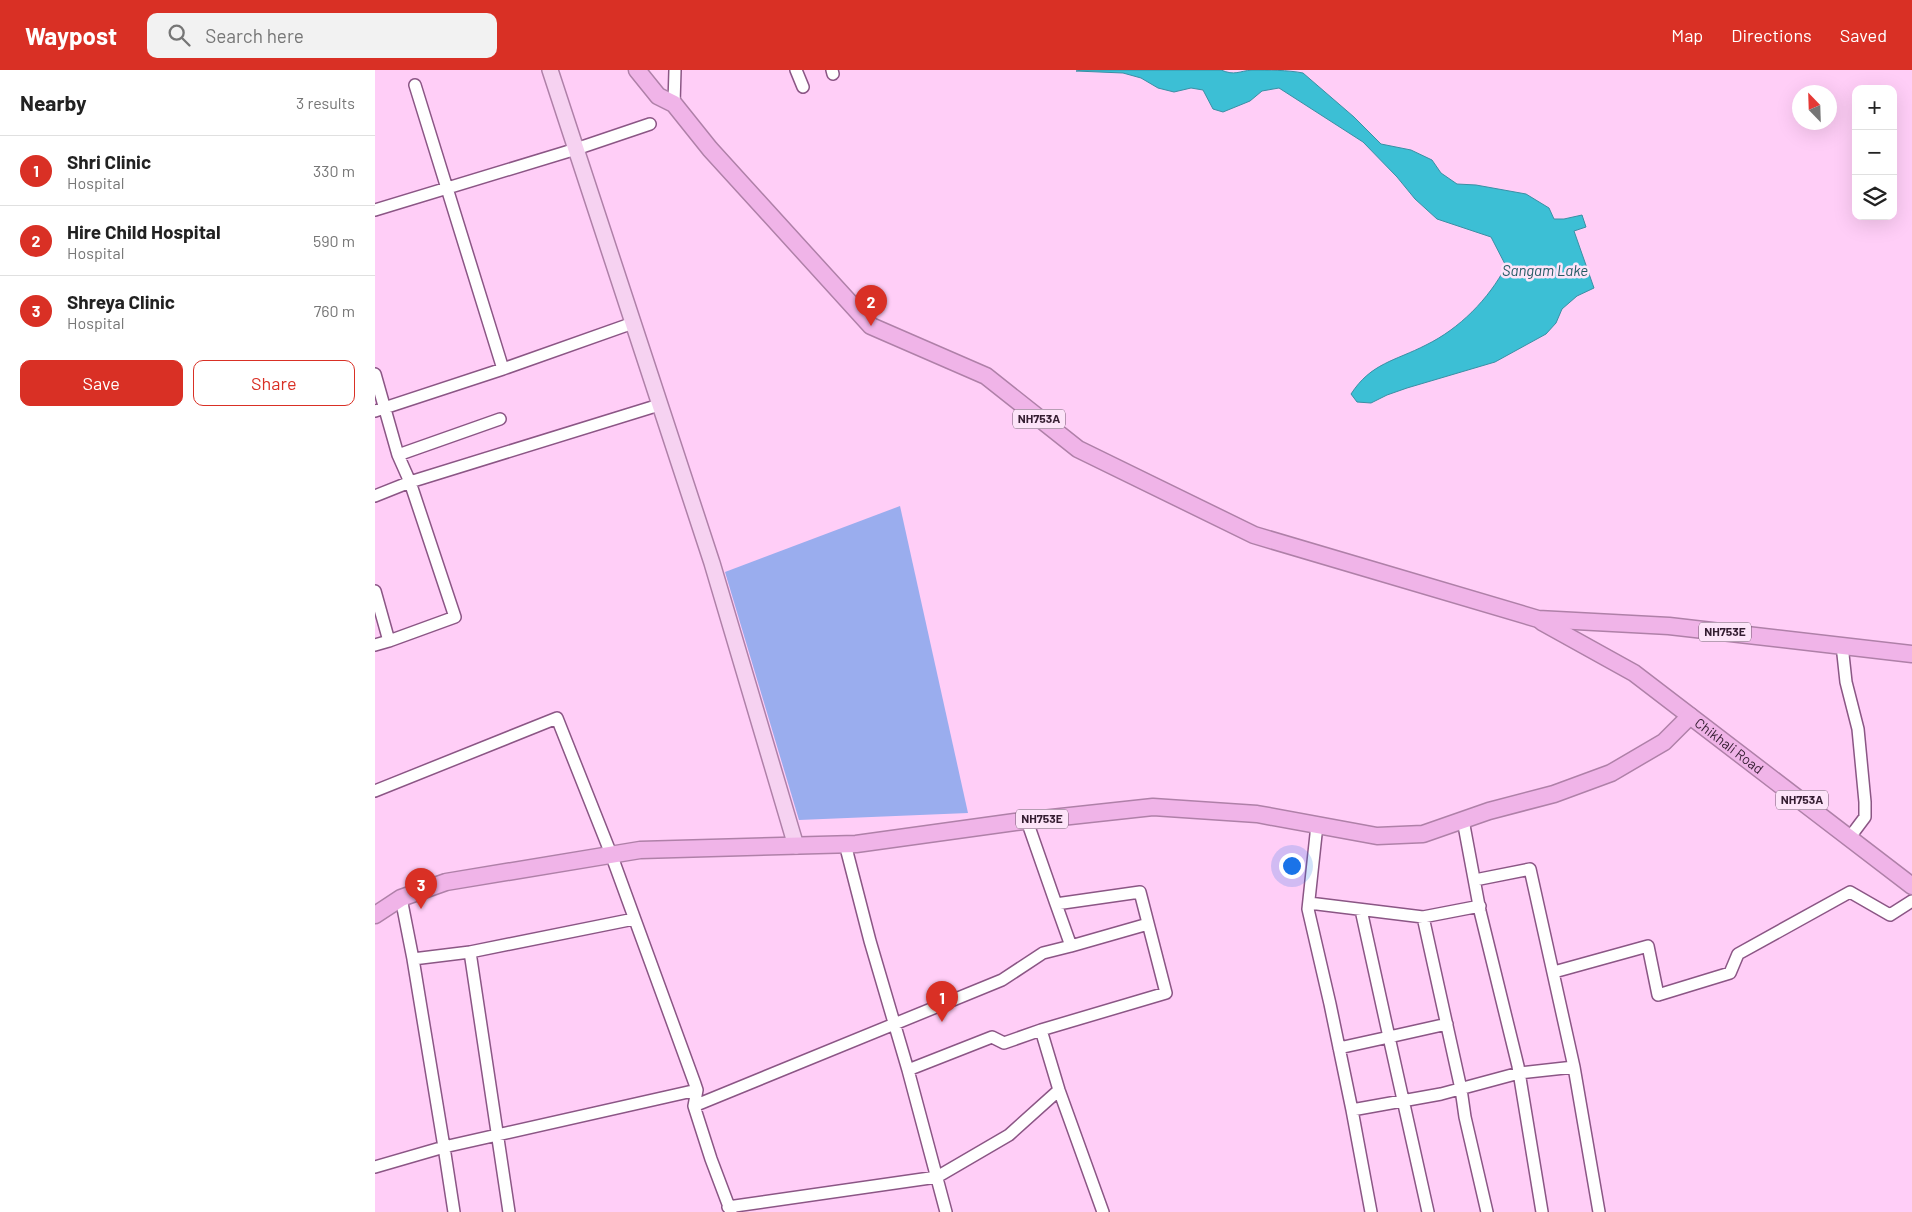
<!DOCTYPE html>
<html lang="en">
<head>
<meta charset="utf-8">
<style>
	:root { --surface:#fff; --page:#f2f2f2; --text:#222; --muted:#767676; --line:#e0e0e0; --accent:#d93025 }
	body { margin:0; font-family:Barlow,sans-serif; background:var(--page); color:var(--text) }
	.controls { position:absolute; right:15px; top:15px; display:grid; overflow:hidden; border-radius:10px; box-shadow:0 5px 20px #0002 }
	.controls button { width:45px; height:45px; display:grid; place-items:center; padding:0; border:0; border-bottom:1px solid var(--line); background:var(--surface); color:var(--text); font:25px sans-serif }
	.compass { position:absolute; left:1417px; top:15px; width:45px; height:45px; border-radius:50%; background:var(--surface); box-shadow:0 5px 20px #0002; rotate:337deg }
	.you { position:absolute; left:916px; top:795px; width:18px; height:18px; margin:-12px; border:4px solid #fff; border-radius:50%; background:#1a73e8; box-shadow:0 0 0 8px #1a73e833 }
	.badge { display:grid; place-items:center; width:32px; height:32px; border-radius:50%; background:var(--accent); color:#fff; font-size:16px; font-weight:700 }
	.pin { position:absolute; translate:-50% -41px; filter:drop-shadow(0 1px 2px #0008) }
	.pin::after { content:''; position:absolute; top:26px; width:18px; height:15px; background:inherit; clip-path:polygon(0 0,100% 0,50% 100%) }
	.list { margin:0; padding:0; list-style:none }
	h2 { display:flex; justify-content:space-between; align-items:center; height:65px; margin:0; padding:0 20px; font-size:21px }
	h2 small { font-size:16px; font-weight:400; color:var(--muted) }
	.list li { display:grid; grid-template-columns:32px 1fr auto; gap:15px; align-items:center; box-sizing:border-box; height:70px; padding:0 20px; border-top:1px solid var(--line) }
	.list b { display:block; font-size:19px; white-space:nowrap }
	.list p { margin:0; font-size:16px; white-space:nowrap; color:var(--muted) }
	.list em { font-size:16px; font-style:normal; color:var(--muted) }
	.actions { display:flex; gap:10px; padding:15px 20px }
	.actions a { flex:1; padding:11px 0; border:1px solid var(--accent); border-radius:10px; text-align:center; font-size:18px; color:var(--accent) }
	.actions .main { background:var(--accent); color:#fff }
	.icon { flex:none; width:28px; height:28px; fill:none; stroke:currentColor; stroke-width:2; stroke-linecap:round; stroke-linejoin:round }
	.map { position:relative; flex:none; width:1537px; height:1142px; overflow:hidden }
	header { display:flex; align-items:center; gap:30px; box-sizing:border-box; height:70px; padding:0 25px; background:var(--accent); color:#fff }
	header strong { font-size:24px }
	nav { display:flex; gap:28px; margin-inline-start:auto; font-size:18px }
	.search { width:350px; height:45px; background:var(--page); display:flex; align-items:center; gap:12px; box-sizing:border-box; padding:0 18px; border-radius:10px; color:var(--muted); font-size:19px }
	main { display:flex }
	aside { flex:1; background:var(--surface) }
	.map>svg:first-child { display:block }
</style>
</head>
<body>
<header>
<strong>Waypost</strong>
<div class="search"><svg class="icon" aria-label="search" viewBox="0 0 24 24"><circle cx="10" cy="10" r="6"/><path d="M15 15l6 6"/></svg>Search here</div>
<nav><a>Map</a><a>Directions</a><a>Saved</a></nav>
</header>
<main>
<aside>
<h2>Nearby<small>3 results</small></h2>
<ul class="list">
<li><span class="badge">1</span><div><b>Shri Clinic</b><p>Hospital</p></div><em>330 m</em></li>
<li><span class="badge">2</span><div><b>Hire Child Hospital</b><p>Hospital</p></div><em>590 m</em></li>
<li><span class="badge">3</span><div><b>Shreya Clinic</b><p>Hospital</p></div><em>760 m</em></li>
</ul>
<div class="actions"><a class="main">Save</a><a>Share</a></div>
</aside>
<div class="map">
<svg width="1537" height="1142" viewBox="0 0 1537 1142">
	<rect width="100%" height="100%" fill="#ffcef7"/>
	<!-- green -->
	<path fill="#9aadee" d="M525 436 593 743 424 750 350 502Z"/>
	<!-- water -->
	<path fill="#3cbfd5" stroke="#3a8fa4" d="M707 0H846C860 6 864 1 877 0 893 0 913 0 928 3L979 47 1006 74 1036 80 1057 90 1066 103 1082 114 1101 115 1151 124 1174 138 1179 149H1189L1207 145 1211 157 1199 161 1219 218 1202 226 1187 239 1181 253 1171 264 1120 292 1032 318 1012 325 996 333 982 332 976 324C996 293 1020 291 1051 275 1084 259 1114 229 1131 196L1116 167 1062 149 1040 129 1022 107 988 72 904 18 887 21 875 31 848 42 838 39 828 20 816 18 799 22 783 18 766 8 748 3 701 1Z"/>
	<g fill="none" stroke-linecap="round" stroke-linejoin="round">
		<!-- minor casing -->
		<g stroke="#8b5685" stroke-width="14">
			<path id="minor" d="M421 0 428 17
				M457 0 458 4
				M40 15 128 299
				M299 34 300 0
				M0 140 201 79 275 54
				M0 304 23 385 35 412 80 547 14 571 0 521
				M0 341 128 299 258 253
				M23 385 125 349
				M0 426 35 412 284 335
				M0 575 14 571
				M1467 575 1471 612 1483 659 1490 732V747L1475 767
				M0 721 182 648 236 784 320 1014 322 1020 319 1036 336 1089 356 1142
				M1088 750 1105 841 1143 996 1167 1142
				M652 751 681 834 765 822 791 923 666 960
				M942 755 933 839 955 934 977 1040 1066 1024 1144 1003 1199 997
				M470 774 495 871 533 1000 617 967 629 973 666 960 684 1020 728 1142
				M1100 810 1155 799 1199 997 1224 1142
				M26 828 38 889 95 882 134 1142
				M934 833 1048 847 1105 836
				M681 834 696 876 773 854
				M1048 847 1086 1019 1090 1047 1112 1142
				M95 882 259 849
				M38 889 69 1077 322 1020
				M1179 902 1273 876 1283 925 1355 903 1363 884 1475 822 1515 845 1537 831
				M964 978 1014 967 986 840
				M533 1000 571 1142
				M319 1036 627 910 668 883 696 876
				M977 1040 996 1142
				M0 1097 69 1077 79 1142
				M353 1137 562 1107 634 1065 684 1020
				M1053 1142 1014 967 1072 954"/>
		</g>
		<!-- major casing -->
		<g stroke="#af80a8" stroke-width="18">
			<path id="major" d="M175 0 337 493 421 776"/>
		</g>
		<!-- highway casing -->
		<g stroke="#af80a8" stroke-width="19">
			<g id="highway">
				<path d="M262 0 283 26 299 34 335 79 496 256 611 306 703 379 879 465 1163 549 1294 556 1537 584"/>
				<path id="s1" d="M1167 552 1259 603 1537 816"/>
				<path d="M0 845 26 828 71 812 265 780 481 774 640 752 778 737 882 744 1002 766 1048 764 1114 741 1179 724 1236 703 1289 672 1315 646"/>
			</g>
		</g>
		<!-- minor -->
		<use href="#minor" stroke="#fff" stroke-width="11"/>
		<!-- major -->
		<use href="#major" stroke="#f6d2f1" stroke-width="15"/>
		<!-- highway -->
		<use href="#highway" stroke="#f0b4e8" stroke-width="16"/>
	</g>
	<g text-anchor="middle" stroke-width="5" stroke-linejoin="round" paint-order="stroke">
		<!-- shield labels -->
		<g fill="#fde4f9" stroke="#71596e" stroke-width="1">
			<rect x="638" y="339.5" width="52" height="19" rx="4"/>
			<rect x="1324" y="552.5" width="52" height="19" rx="4"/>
			<rect x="1401" y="720.5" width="52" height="19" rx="4"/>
			<rect x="641" y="739.5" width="52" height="19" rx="4"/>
		</g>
		<g font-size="12" font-weight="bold" fill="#351e32">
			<text x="664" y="353">NH753A</text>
			<text x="1350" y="566">NH753E</text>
			<text x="1427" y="734">NH753A</text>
			<text x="667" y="753">NH753E</text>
		</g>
		<!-- street labels -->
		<g font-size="14" fill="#351e32" stroke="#fde4f9">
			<text dy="5" stroke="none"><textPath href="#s1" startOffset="225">Chikhali Road</textPath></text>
		</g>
		<!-- water labels -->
		<g font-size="15" font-style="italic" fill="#255a64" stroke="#fde4f9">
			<text x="1170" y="206">Sangam Lake</text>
		</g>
	</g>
</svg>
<div class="controls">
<button>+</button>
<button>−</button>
<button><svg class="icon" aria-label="layers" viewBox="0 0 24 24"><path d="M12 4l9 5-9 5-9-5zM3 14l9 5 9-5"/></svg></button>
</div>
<svg class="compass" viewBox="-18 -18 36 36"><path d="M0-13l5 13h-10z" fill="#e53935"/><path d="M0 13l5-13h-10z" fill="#767676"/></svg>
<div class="you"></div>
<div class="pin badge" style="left:567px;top:952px">1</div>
<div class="pin badge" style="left:496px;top:256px">2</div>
<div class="pin badge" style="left:46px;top:839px">3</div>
</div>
</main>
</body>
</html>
